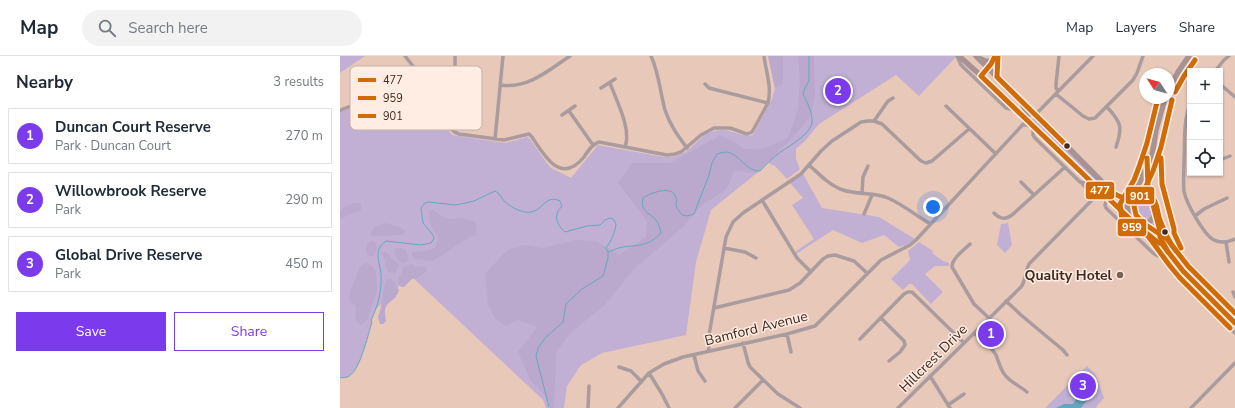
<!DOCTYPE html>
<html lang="en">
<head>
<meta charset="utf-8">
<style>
	:root { --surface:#fff; --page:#f2f2f3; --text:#1f2937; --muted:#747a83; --line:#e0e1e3; --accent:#7c3aed }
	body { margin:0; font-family:"Nunito Sans",sans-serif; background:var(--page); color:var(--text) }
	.controls { position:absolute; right:12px; top:12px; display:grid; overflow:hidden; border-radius:0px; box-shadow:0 1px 3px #0004 }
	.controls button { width:36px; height:36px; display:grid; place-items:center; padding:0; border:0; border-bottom:1px solid var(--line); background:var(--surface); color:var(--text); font:20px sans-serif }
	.compass { position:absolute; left:799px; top:12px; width:36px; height:36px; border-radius:50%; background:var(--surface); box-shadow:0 1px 3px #0004; rotate:306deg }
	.you { position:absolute; left:593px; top:151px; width:14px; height:14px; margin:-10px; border:3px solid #fff; border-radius:50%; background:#1a73e8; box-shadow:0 0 0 6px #1a73e833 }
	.badge { display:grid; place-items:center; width:26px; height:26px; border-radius:50%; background:var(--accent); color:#fff; font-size:13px; font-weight:700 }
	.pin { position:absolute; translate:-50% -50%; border:2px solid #fff; box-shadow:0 1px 4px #0006 }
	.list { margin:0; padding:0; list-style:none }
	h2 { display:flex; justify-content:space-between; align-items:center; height:52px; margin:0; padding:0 16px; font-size:17px }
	h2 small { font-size:13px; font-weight:400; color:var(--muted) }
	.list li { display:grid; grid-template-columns:26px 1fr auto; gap:12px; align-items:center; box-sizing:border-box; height:56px; margin:0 8px 8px; padding:0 8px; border:1px solid var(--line); border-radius:0px }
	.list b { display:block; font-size:15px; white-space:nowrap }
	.list p { margin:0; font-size:13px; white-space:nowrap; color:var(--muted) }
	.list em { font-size:13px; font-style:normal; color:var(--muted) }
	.actions { display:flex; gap:8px; padding:12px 16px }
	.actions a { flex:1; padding:9px 0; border:1px solid var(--accent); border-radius:0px; text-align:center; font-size:14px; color:var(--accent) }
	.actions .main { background:var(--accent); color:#fff }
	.icon { flex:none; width:22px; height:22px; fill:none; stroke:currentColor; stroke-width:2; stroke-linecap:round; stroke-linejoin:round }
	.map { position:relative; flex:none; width:895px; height:352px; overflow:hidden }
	header { display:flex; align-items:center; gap:24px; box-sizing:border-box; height:56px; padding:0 20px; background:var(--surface); border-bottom:1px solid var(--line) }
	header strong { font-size:19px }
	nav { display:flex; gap:22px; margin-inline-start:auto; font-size:14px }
	.search { width:280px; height:36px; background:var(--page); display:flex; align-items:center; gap:10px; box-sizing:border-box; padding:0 14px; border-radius:22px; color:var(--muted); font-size:15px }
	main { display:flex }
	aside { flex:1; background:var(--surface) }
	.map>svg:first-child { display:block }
</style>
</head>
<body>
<header>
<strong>Map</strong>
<div class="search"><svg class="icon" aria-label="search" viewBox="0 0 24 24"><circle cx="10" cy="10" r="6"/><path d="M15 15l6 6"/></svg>Search here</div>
<nav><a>Map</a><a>Layers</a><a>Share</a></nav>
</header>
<main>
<aside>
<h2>Nearby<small>3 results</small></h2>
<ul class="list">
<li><span class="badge">1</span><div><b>Duncan Court Reserve</b><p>Park · Duncan Court</p></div><em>270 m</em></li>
<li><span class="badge">2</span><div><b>Willowbrook Reserve</b><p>Park</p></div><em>290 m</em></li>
<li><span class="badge">3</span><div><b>Global Drive Reserve</b><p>Park</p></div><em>450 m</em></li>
</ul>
<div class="actions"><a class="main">Save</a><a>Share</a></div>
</aside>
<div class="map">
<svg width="895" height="352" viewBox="0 0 895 352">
	<rect width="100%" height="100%" fill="#e8c8b9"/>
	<!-- green -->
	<path fill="#c1b0d4" d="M0 0H25L0 17Z
		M428 0H615L616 1 579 40 556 19 479 68 465 85 456 93V103L460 113 447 123 435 110 430 108 428 106 417 117 371 154 356 206 346 279 262 297 241 309 227 330 224 352H206L203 344 70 219 36 253 31 264 32 266C28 278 20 317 7 321 4 322 2 321 0 322V54L43 40 64 53 69 52 106 22H109L112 24 111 45 106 54 104 63 105 70 112 79 165 87 187 81 190 83 206 106 211 112 231 122 258 89 324 101C353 102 353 81 374 75 390 71 399 82 413 79L432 43 435 32Z
		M695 62 697 63 778 142 787 143 785 153 783 152 773 144 690 64 691 63Z
		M463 118 482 152 539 161 575 183 569 188 559 191 544 179 522 187 493 174 456 198 455 196 474 183 452 149 463 142 450 127Z
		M790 152a12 12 0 1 1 24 0a12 12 0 1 1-24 0Z
		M815 162 834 196 846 213 868 235 866 236 849 219 807 168Z
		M668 167 672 189 665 197 657 189 661 168Z
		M579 186 593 195 592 197 603 205 609 207V210H595L585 218 603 236 591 248 572 228H569L563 234 551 223 570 204 568 195Z
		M651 263 664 275 650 290 640 280V276Z
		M747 310 755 318 764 342 756 351 757 352H705Z"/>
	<!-- forest -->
	<path fill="#baa9cc" d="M428 0H443V28L435 32Z
		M458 0H474L475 39 471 59 454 80 417 117 394 115 387 133 362 149 343 171 293 214 265 249 230 277 216 296 214 352H210L205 339 190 324 178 296 197 271 178 264 166 270 156 264 148 249 145 218 166 195 183 189 203 192 237 184 256 185 279 199 306 181 307 165 278 127 292 107H330L381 79 406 93 425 92 448 82 458 53 460 25Z
		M16 147H20L21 149V154L8 159 0 164V155L6 150Z
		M90 154H93L103 161 113 163 122 162 135 166 137 172 136 179 128 182 93 205 74 203 72 200V196C81 196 87 195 95 192 97 188 99 183 97 179 96 177 94 176 93 174 90 168 88 160 90 154Z
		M44 167C52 168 58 170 65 175V177L63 179C56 179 37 181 31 180V177L33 172Z
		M31 185H35L37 192 34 200H29C24 195 25 189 31 185Z
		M56 192H61L66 194 69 204 65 207H61L57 203 54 196Z
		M42 196C48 196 48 198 51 202 53 204 56 205 58 208V211L56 217 48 216 46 212 45 204 41 198Z
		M26 206 35 213 37 225V235L27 264 21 269 15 264 16 250 11 247 9 241 11 233 20 211Z
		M72 208 75 211 85 210 86 212 87 215 77 222 72 223 64 231H61L58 227V222L61 218 63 211Z
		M47 223H52L59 234C55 249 41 243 46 265L43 268H40L38 261C43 250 41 236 47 223Z"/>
	<!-- water -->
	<path fill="#63a8bf" d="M747 330 751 334 750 340 741 352H716L724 348H733L737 342 741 333Z"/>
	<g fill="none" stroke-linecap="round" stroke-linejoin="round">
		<!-- stream -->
		<path stroke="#63a8bf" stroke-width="1" d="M0 322C2 321 4 322 7 321 20 317 28 278 32 266L31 264C38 250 42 234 41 219 41 211 35 198 40 191 41 189 45 186 46 185L81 189 91 187 94 182 93 179 83 167 81 152 85 147 88 146 116 149 134 145 155 135C160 137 161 142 165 146 171 151 183 158 191 156 203 154 206 138 220 145L222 150C221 152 219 153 218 155 214 163 219 171 225 176L247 170 260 169 265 164 270 162 273 163 276 168C275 177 271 185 266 192L268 196C273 194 278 192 283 191 299 189 309 190 321 177 320 173 319 168 316 164 308 156 300 155 303 142 310 137 333 128 336 142 337 144 336 146 336 148 336 152 340 156 342 159L347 160 354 158 369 119 372 107 377 98C380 97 384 96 387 96 400 98 406 116 420 115 426 109 431 103 438 98 447 91 470 79 472 67 473 57 467 46 463 38L465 32 469 25V0
			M209 351 196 300 198 292 205 282 223 266 226 248 242 233 263 220 268 202V197"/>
		<!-- street -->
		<path stroke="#aa9b9e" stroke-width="3.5" d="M65 0 91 33
			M115 0C115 13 116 36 112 47 109 54 105 58 107 65 108 71 113 76 119 78L164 84 189 78 192 81C205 101 221 129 244 101 248 95 252 88 259 86L327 99 335 98 341 96 361 79 374 72H390L407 78 412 76 428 47C432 31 426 16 424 0
			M311 0C319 17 320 36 325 54 330 69 338 80 347 92
			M617 0 621 9 666 52 675 54
			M875 15 884 4 889 0
			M270 27C276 44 292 73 285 91
			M365 28 369 32 428 47
			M880 28 895 41
			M161 29C188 33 209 14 230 0
			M261 32 275 23
			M718 35 716 32V28L719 0
			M716 38 743 60 749 63 755 62 793 24 797 17 803 0
			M850 49C843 66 845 86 844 104 844 114 843 125 844 135 846 147 864 179 874 184 881 188 888 186 895 183
			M606 50 656 98
			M767 51C781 66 783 71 776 91
			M0 54 42 39 63 50 68 51 106 21H115
			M229 55 253 89
			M696 58 753 0
			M222 59 235 50
			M534 65 548 45 553 42
			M683 69H687L693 71V79L695 82 740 126 752 129
			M155 83 163 0
			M880 104 890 100
			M469 109C479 118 490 130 503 134 518 139 534 136 548 142 562 148 577 160 590 168
			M681 126 694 139
			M741 126 747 133
			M522 137 523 121 528 110
			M767 142 765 149 766 152 813 197C818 201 823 202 829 198
			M753 143 760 141H766
			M422 144 457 202 471 216
			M654 157C660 163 665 164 672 159L725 111
			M524 158 532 139
			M855 160 864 153 887 142
			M886 186 889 206
			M630 188C624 194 612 202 612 211L634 248 649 262
			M384 192 405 196 416 202
			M814 197H818L824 191
			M834 204C831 208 830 212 832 216L895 277
			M893 236 895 241
			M666 245 681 259 723 294 727 299
			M374 252 449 234 460 227 483 203 488 200 495 199 514 205 527 217
			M541 262 564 285 565 289 560 296 549 305
			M634 277C641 283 651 290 656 299 659 306 660 313 665 319 670 326 680 330 687 336
			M447 278 451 296
			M520 283 564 238 568 236H572L624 287
			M403 287 408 306 410 311 438 338 460 352
			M369 295 368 285 386 181 393 166 403 157 461 118 481 95 492 85 521 66 528 65H534L542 68 581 105 586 107 592 105 629 73
			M354 299 358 315 365 325
			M279 311 291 315 301 325
			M309 317 322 338 329 352
			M590 320 610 352
			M608 349 624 338
			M248 352 249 330
			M278 352 309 317 324 308 343 301 447 278 475 270 541 204 570 189 576 184 687 64
			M395 352 423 324
			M558 352 681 231C686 224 685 216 689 208L752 144 756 136V132
			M851 352 895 307"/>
		<!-- secondary -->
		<path stroke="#a19194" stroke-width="5" d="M639 2 646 5H654
			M649 13 654 5 655 0
			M657 21 658 0"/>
		<!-- primary -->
		<path stroke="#a79294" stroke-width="5.5" d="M619 0 648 26 766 141 767 142 789 162C813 183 829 141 803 137 787 135 786 151 789 162
			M636 0 699 62 771 135 779 140 792 141
			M829 33 838 16 849 0
			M683 49 688 59 687 64
			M792 140 802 122 809 103
			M814 143 808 130V126L816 74 825 42
			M817 154C818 162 822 169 826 177 841 209 870 232 895 256
			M801 168 810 172 813 175 828 196 843 215 895 267"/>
		<!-- bus-1 casing -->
		<g stroke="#ffece3" stroke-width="8">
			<path id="bus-1" d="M655 0 651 8 641 20 791 164C797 171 801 173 809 179 813 182 816 186 822 188L843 215 895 267
				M658 0 657 21 727 90
				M764 129C770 135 777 141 785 142 794 143 803 133 812 141 818 147 817 157 820 164 824 175 829 186 836 195"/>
		</g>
		<!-- bus-2 casing -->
		<g stroke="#ffece3" stroke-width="8">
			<path id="bus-2" d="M835 36 844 20 855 4
				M818 42 807 87 799 111 794 124 780 148 782 164 784 167 808 180 830 210 840 222 890 272
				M807 102 808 130 820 175V181L828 196"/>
		</g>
		<!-- bus-3 casing -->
		<g stroke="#ffece3" stroke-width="8">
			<path id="bus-3" d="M832 44 821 91 813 115 806 130 794 150 796 159 803 167 827 183 848 210 895 257
				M821 102 822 128 834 173V177L841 192"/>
		</g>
		<!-- bus-1 -->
		<use href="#bus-1" stroke="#d06c08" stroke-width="5"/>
		<!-- bus-2 -->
		<use href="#bus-2" stroke="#d06c08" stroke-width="5"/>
		<!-- bus-3 -->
		<use href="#bus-3" stroke="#d06c08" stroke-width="5"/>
	</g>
	<!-- markers -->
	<g fill="#412a1f" stroke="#ffece3" stroke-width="1.5">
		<circle cx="727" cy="90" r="3.5"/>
		<circle cx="825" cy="176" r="3.5"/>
	</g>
	<circle fill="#7b6155" stroke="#ffece3" stroke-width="1.5" cx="780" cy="219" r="4"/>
	<g text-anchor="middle" stroke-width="3" stroke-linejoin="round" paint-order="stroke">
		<!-- poi labels -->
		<g font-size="14" font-weight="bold" fill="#412a1f" stroke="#ffece3" text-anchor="end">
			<text x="772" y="224">Quality Hotel</text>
		</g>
		<!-- street labels -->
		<g font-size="14" fill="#412a1f" stroke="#ffece3">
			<text transform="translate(416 272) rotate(-14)" y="5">Bamford Avenue</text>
			<text transform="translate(593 302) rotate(-45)" y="5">Hillcrest Drive</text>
		</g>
	</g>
	<!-- legend -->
	<rect x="10" y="10" width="132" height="64" rx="6" fill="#ffece3" stroke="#c6b2a8" stroke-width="1"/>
	<rect x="18" y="22" width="18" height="4" fill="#d06c08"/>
	<rect x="18" y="40" width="18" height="4" fill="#d06c08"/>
	<rect x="18" y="58" width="18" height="4" fill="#d06c08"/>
	<g font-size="11" fill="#412a1f">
		<text x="43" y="28">477</text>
		<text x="43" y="46">959</text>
		<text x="43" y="64">901</text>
	</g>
	<g stroke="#ffece3" stroke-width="1.5">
		<rect x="745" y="125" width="30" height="19" rx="4" fill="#d06c08"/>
		<rect x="785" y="130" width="30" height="19" rx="4" fill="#d06c08"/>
		<rect x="777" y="162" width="30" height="19" rx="4" fill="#d06c08"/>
	</g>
	<g font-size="11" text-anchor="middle" font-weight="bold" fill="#fff">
		<text x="760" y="138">477</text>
		<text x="800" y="144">901</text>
		<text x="792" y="175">959</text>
	</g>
</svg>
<div class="controls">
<button>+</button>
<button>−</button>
<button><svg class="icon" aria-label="locate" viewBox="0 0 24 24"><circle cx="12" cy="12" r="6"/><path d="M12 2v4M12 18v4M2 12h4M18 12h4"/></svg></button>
</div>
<svg class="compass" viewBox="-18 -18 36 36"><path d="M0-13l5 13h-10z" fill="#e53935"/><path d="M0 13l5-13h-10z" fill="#747a83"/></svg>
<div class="you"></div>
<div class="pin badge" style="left:651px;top:278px">1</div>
<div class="pin badge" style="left:498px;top:35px">2</div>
<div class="pin badge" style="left:743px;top:330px">3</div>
</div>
</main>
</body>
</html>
